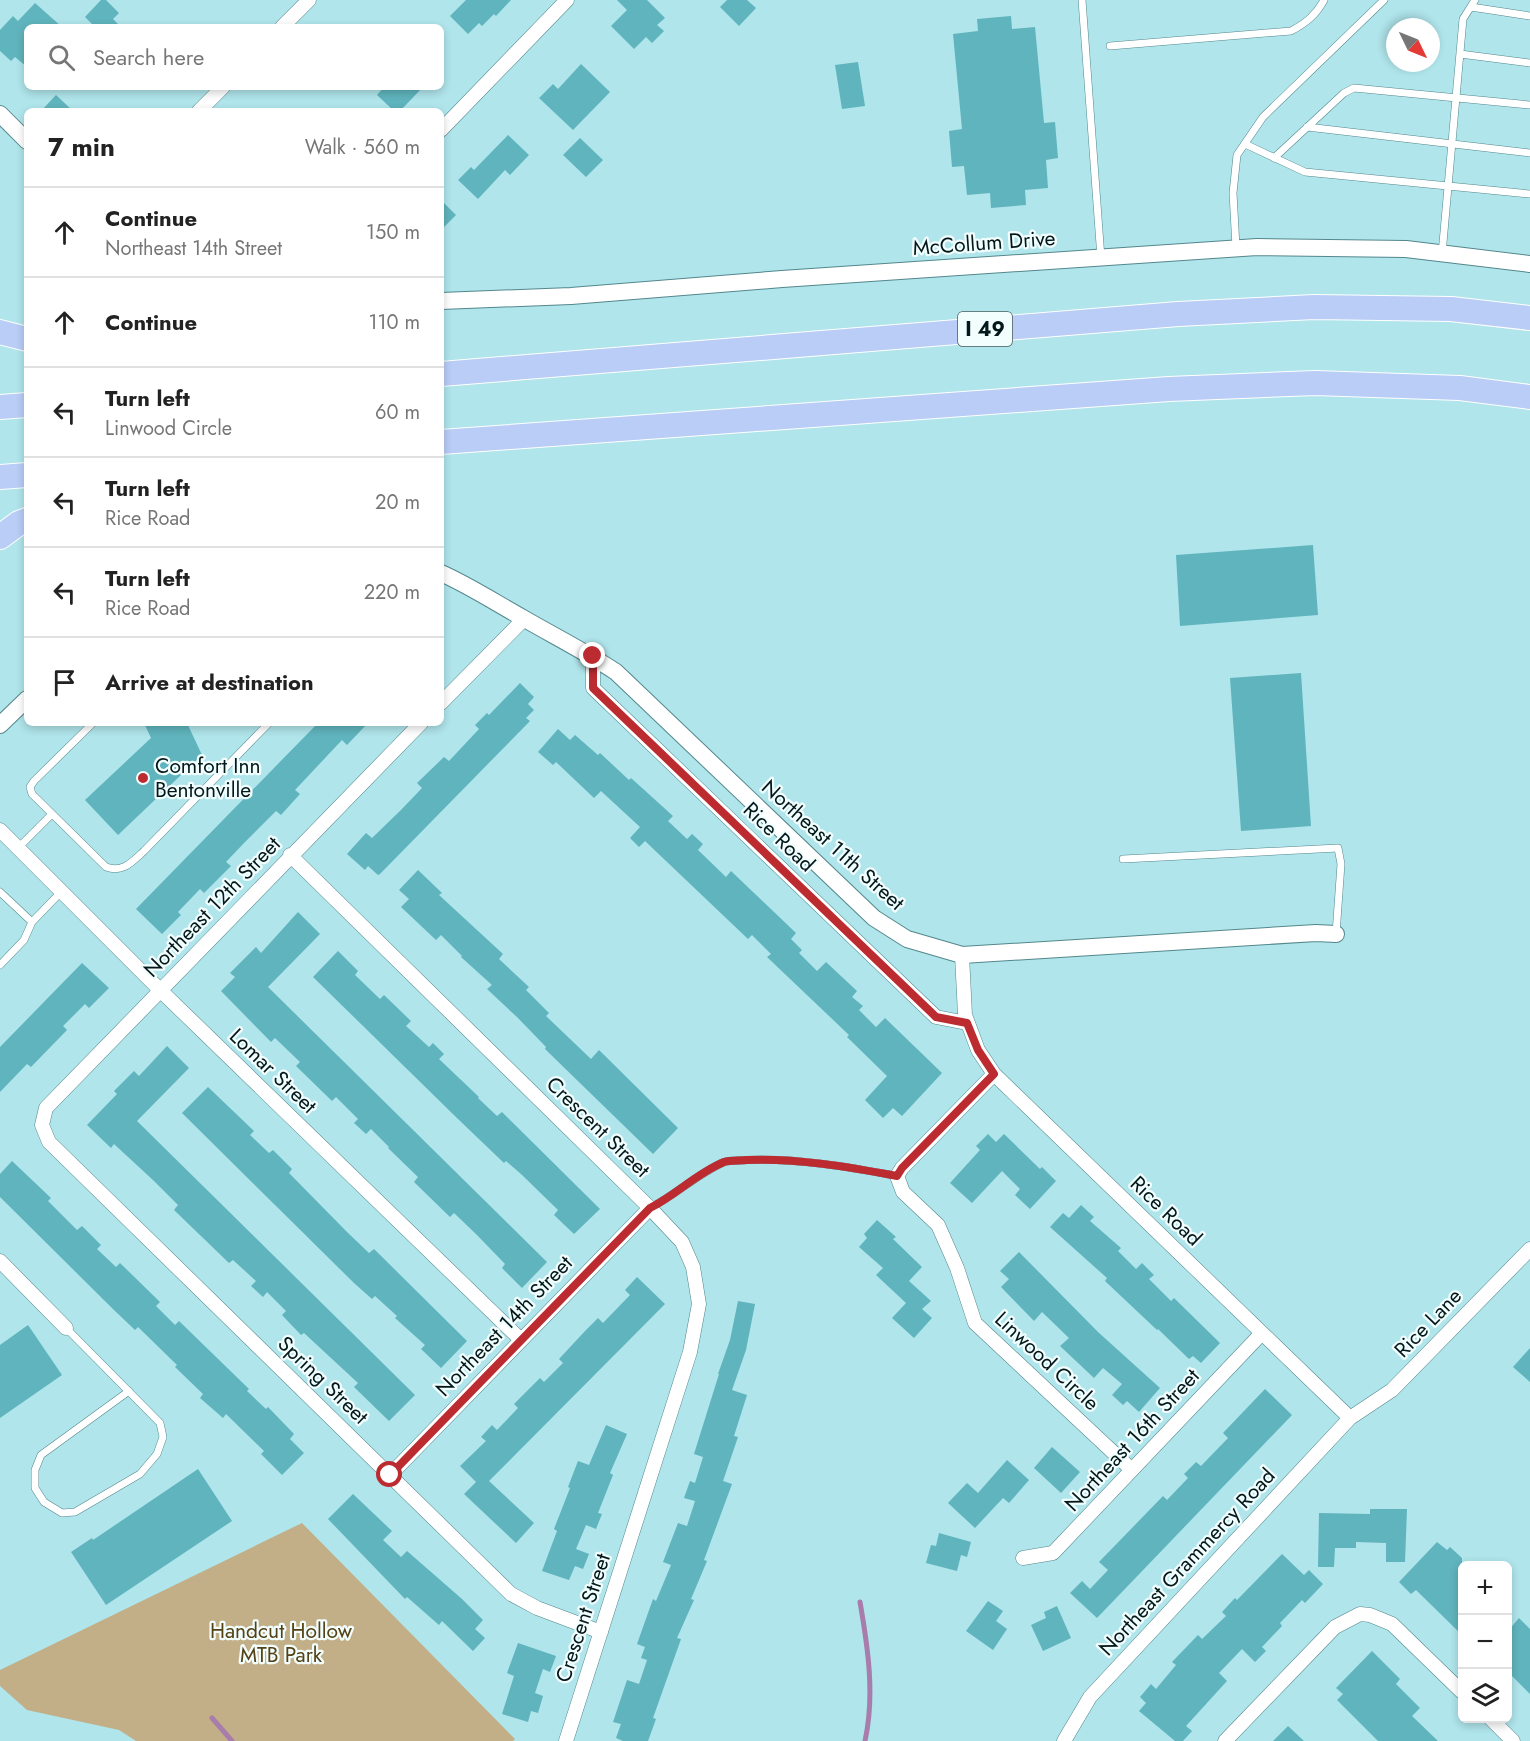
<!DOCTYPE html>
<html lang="en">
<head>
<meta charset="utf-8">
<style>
	:root { --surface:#fff; --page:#f6f6f6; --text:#222; --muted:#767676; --line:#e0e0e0 }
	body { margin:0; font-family:Jost,sans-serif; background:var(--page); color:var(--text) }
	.controls { position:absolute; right:18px; bottom:18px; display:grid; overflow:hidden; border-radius:9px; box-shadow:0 3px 9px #0003 }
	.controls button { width:54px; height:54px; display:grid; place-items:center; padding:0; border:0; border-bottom:2px solid var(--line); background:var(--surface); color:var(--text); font:30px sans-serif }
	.compass { position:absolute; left:1386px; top:18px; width:54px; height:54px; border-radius:50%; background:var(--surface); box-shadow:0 3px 9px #0003; rotate:133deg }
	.stop { position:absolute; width:18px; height:18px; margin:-14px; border:4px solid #bb2b30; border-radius:50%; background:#fff }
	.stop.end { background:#bb2b30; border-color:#fff; box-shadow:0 2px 6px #0008 }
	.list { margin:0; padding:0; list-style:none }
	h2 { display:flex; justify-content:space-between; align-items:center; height:78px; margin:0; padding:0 24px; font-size:26px }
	h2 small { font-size:20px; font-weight:400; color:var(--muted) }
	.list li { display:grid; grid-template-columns:39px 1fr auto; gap:18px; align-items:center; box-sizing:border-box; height:90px; padding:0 24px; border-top:2px solid var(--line) }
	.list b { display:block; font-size:22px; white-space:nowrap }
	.list p { margin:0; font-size:20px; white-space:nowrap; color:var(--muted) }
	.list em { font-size:20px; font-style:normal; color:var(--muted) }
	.icon { flex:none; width:33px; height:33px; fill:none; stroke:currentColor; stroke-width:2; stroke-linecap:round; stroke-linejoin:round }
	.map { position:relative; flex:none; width:1530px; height:1741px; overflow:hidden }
	.search { position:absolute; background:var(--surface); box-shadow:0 3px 9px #0003; left:24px; top:24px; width:420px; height:66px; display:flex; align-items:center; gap:15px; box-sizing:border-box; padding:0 21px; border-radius:9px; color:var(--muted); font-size:22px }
	.panel { position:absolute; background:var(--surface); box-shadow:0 3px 9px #0003; left:24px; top:108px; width:420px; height:618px; border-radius:9px }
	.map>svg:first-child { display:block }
</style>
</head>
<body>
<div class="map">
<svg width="1530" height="1741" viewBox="0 0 1530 1741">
	<rect width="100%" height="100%" fill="#afe5eb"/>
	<!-- green -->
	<path fill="#c3af87" d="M302 1523 515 1739 513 1741H136L119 1730 27 1710 0 1686V1670Z"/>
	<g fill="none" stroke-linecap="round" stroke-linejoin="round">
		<!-- stream -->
		<path stroke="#a87dab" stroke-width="5" d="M860 1602C868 1648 875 1695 865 1741
			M212 1718 232 1741"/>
	</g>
	<!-- building -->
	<path fill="#60b4bd" d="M101 0H106L119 13 113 19 121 27H95L85 17Z
		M466 0H511L496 16 494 14 482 26 479 23 468 34 450 16Z
		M617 0H647L665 18 657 25 664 31 652 43 646 37 634 49 611 26 627 10Z
		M727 0H747L756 8 739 26 720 7Z
		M35 3 62 27H27V67L15 57 11 61 0 51V30L13 16 18 21Z
		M1011 16 1012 29 1035 27 1044 123 1055 122 1058 158 1046 160 1048 188 1025 190 1026 205 991 208 990 193 967 195 964 166 952 167 949 131 962 129 953 34 978 31 977 19Z
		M858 62 865 106 842 109 835 65Z
		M581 64 610 92 573 130 539 98 553 84 558 89Z
		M384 87H423L400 111H394L377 95Z
		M56 95 73 111H41Z
		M508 135 529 155 510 175 505 170 478 199 458 180 471 167 474 170Z
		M580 138 603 160 586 177 563 155Z
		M441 200 456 215 441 230Z
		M1313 545 1318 615 1180 626 1176 555Z
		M1301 673 1311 826 1241 831 1230 678Z
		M520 683 534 697 528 704 534 710 526 718 530 721 380 874 378 875 368 866 365 870 347 854 366 833 372 838 401 810 422 788 417 783 444 757 449 761 479 729 475 725 487 713 489 715Z
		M144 723H187L202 755 118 835 85 800 151 738Z
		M318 723H368L347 745 342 740 295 790 300 794 281 815 276 811 244 843 226 862 231 866 204 893 200 889 178 912 181 915 162 934 136 909Z
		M558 729 570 740 575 735 598 755 600 753 629 780 631 778 673 816 668 821 687 839 692 834 703 844 698 850 726 877 731 871 796 933 791 939 802 950 799 953 817 971 826 962 857 991 852 997 863 1006 859 1010 876 1027 885 1018 942 1073 902 1116 893 1108 883 1118 865 1100 887 1076 847 1037 849 1035 767 957 771 954 752 935 748 939 645 841 639 847 630 838 640 827 601 791 594 798 556 762 553 765 538 752Z
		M418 870 442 893 439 895 503 954 499 959 529 987 526 990 549 1013 546 1016 591 1059 599 1050 678 1128 653 1154 545 1049 546 1047 518 1018 487 989 492 985 461 957 462 956 441 935 436 940 401 907 409 899 399 890Z
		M298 912 320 934 268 987 547 1262 522 1288 502 1268 505 1264 477 1235 454 1213 450 1217 414 1182 418 1177 388 1148 389 1147 371 1129 366 1134 354 1123 358 1119 336 1097 332 1101 296 1066 300 1062 275 1038 271 1042 221 991 235 977 230 973 256 947 261 953Z
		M338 951 358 971 355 975 380 999 384 995 411 1021 406 1026 429 1047 433 1043 444 1054 439 1059 479 1097 478 1098 497 1116 502 1112 600 1209 574 1234 554 1215 558 1210 521 1174 506 1161 504 1163 458 1119 313 977Z
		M82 963 109 988 89 1008 85 1004 63 1026 67 1030 31 1067 27 1064 0 1092V1047Z
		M167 1046 189 1068 137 1121 415 1395 389 1421 354 1387 358 1383 304 1333 301 1335 282 1315 286 1311 267 1292 263 1297 251 1286 256 1281 233 1260 229 1263 174 1210 178 1205 154 1181 114 1144 111 1148 87 1125 117 1094 114 1091 134 1071 139 1076Z
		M208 1087 254 1131 250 1135 269 1153 273 1150 292 1169 289 1173 347 1232 369 1253 374 1249 467 1341 441 1368 421 1349 425 1345 395 1318 397 1316 375 1296 372 1299 354 1283 182 1113Z
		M988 1134 996 1142 1004 1134 1040 1169 1042 1167 1056 1181 1030 1209 1015 1195 1020 1189 1002 1171 972 1203 950 1183 980 1150 976 1146Z
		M12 1161 51 1198 48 1201 77 1230 82 1226 101 1245 97 1249 116 1267 120 1263 160 1302 156 1306 175 1325 179 1321 249 1389 247 1391 266 1409 268 1407 294 1434 290 1439 304 1453 282 1475 261 1454 264 1451 226 1414 223 1418 200 1398 203 1394 175 1367 177 1365 138 1327 135 1330 115 1311 0 1197V1174Z
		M1081 1205 1094 1217 1090 1221 1121 1248 1118 1251 1136 1269 1142 1263 1154 1275 1149 1279 1171 1301 1174 1298 1220 1343 1201 1363 1193 1356 1189 1359 1158 1329 1157 1330 1105 1281 1107 1278 1050 1227 1063 1213 1069 1218Z
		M877 1220 896 1237 893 1239 922 1267 909 1281 931 1301 922 1309 932 1318 914 1338 892 1318 906 1303 876 1275 883 1268 859 1247 867 1238 864 1234Z
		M1019 1252 1098 1332 1160 1388 1139 1412 1127 1401 1123 1405 1112 1395 1122 1384 1103 1368 1094 1378 1060 1346 1069 1338 1042 1312 1034 1321 1001 1287 1009 1279 1000 1271Z
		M637 1277 665 1304 489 1481 534 1523 516 1543 464 1494 476 1482 460 1466 486 1441 481 1437 492 1425 497 1430 518 1408 514 1404 540 1378 544 1382 563 1363 559 1359 586 1330 598 1318 603 1323 630 1295 625 1290Z
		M738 1301 755 1304 746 1350 732 1390 747 1395 734 1436 738 1437 723 1481 732 1484 704 1560 707 1561 691 1599 694 1600 677 1638 681 1639 653 1718 656 1719 648 1741H623L616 1738 621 1724 613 1722 627 1680 639 1684 647 1660 641 1658 645 1647 637 1644 653 1599 656 1601 671 1565 663 1562 678 1523 687 1526 695 1501 684 1498 690 1481 695 1483 703 1457 694 1454 719 1374H718L730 1340Z
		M28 1325 62 1375 0 1418V1345Z
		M1530 1348V1382L1513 1367Z
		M1265 1389 1292 1415 1097 1618 1070 1593 1082 1581 1090 1589 1108 1570 1099 1562 1163 1496 1167 1500 1188 1478 1184 1474 1196 1462 1201 1466 1228 1438 1223 1433Z
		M606 1425 627 1434 610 1473 613 1475 598 1513 602 1514 596 1529 586 1525 576 1549 589 1554 583 1569 575 1566 569 1580 542 1571 557 1531 554 1529 570 1488 568 1487 578 1461 589 1465Z
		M1052 1447 1080 1472 1061 1493 1034 1468Z
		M1007 1460 1029 1480 1009 1503 1003 1498 975 1528 948 1503 967 1483 978 1493Z
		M198 1469 232 1521 106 1605 71 1552 92 1538 93 1540Z
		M353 1494 392 1531 383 1540 401 1557 407 1551 462 1599 483 1620 475 1629 485 1638 473 1651 442 1621 439 1625 407 1597 405 1599 328 1519Z
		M1370 1509H1407L1405 1562H1386V1543L1356 1542V1548H1335L1334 1567H1318L1319 1513 1370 1514Z
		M939 1533 971 1542 967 1557 961 1555 957 1571 926 1563 931 1545 936 1546Z
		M1437 1542 1447 1550 1450 1547 1462 1558V1635L1416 1590 1411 1594 1399 1582Z
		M1282 1554 1304 1575 1309 1570 1323 1584 1305 1603 1302 1600 1280 1623 1282 1626 1262 1647 1266 1651 1255 1662 1242 1649 1219 1673 1227 1681 1186 1726 1192 1731 1183 1741H1175L1139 1711 1146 1703 1140 1697 1151 1684 1156 1689 1176 1665 1172 1662 1198 1635 1202 1639 1226 1616 1222 1612 1235 1598 1237 1600Z
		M988 1601 1003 1611 996 1621 1007 1629 993 1650 966 1631Z
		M1057 1606 1071 1638 1043 1651 1031 1625 1046 1618 1044 1612Z
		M1519 1618 1530 1629V1694L1508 1672V1631Z
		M518 1643 556 1656 550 1672 543 1669 535 1693 543 1696 538 1713 531 1711 528 1722 502 1714 514 1676 507 1673Z
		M1372 1651 1400 1679 1396 1684 1420 1708 1412 1716 1438 1741H1378L1337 1700 1343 1694 1336 1688Z
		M1288 1726 1304 1741H1273Z"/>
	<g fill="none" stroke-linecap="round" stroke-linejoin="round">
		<!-- service casing -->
		<g stroke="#53878c" stroke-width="8">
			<path id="service" d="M1082 0 1101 258
				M1471 7 1530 16
				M1110 46 1291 31C1306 23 1316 15 1324 0
				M1460 54 1530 63
				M1307 127 1530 153
				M1245 144 1305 172 1530 194
				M1274 158 1344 93 1354 88 1530 105
				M1236 247 1233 193 1237 155 1263 117 1384 0
				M1442 254 1463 19 1475 0
				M93 723 34 781 30 787 32 794 106 867C123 873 132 862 144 851L269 723
				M18 848 52 814
				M1123 859 1338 848 1341 864 1336 934
				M0 892 32 922
				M0 965 24 940 32 922 61 892
				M650 1208C676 1195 697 1174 724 1162 731 1160 740 1161 747 1160 797 1158 849 1167 897 1176
				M66 1328 160 1423 163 1437 157 1454 140 1474 75 1512 62 1513 44 1502 35 1488V1470L41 1455 129 1391"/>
		</g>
		<!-- minor casing -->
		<g stroke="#53878c" stroke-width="15">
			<path id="minor" d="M282 27 309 0
				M199 111 223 87
				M441 130 567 0
				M593 656V688L936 1017 967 1023
				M441 703 524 619
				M421 723 46 1108 42 1125 49 1142 511 1594 537 1608 601 1632
				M0 830 160 990 520 1339
				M290 855 650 1208 682 1242 693 1267 699 1304 690 1352 566 1741
				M962 955 965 1015 978 1050 994 1074 1350 1418
				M994 1074 902 1168 897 1176 903 1192 938 1225 957 1268 975 1323 1132 1470
				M0 1261 66 1328
				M390 1475 650 1208
				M1023 1558 1053 1553 1262 1333
				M1490 1718 1513 1741
				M1064 1741 1090 1697 1350 1418 1392 1390 1530 1249
				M1225 1741 1335 1627 1360 1614 1370 1615 1392 1624 1462 1692"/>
		</g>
		<!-- tertiary casing -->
		<g stroke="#53878c" stroke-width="18">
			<path id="tertiary" d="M0 114 27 141
				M441 301 571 296 782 279 1257 247 1406 249 1530 264
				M441 573C470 586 496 603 523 618 554 636 586 652 616 672L874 918 907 939 962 955 1316 933 1336 934
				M0 725 27 699"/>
		</g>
		<!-- motorway casing -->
		<g stroke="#fff" stroke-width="26">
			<path id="motorway" d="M0 332 27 339
				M441 374 1178 314 1314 307 1451 309 1530 318
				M0 407 27 405
				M441 442 1169 389 1315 383 1460 388 1530 397
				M0 477 27 475
				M0 537 19 523 27 520"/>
		</g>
		<!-- service -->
		<use href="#service" stroke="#fff" stroke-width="7"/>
		<!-- minor -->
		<use href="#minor" stroke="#fff" stroke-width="14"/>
		<!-- tertiary -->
		<use href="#tertiary" stroke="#fff" stroke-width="16"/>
		<!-- motorway -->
		<use href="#motorway" stroke="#b9cdf7" stroke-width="24"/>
	</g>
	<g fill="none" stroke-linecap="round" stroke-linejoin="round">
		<!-- route -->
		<path stroke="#bb2b30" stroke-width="8" d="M390 1475 650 1208C676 1195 697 1173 724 1162 731 1160 740 1161 747 1160 797 1158 849 1167 897 1176L902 1168 994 1074 978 1050 967 1023 936 1017 593 688V656"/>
	</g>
	<!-- markers -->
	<circle fill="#bb2b30" stroke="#f2fdfe" stroke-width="2" cx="143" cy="778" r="6"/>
	<g text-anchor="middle" stroke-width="4.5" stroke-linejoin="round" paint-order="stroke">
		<!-- shield labels -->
		<rect fill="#f2fdfe" stroke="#4b5d5e" stroke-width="1.5" x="958" y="312" width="54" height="34" rx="4.5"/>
		<g font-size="20" font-weight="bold" fill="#03181a">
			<text x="985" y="336">I 49</text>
		</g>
		<!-- street labels -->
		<g font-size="21" fill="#03181a" stroke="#f2fdfe">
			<text transform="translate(984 243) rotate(-4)" y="7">McCollum Drive</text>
			<text transform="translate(779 837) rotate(44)" y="7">Rice Road</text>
			<text transform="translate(833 845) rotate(42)" y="7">Northeast 11th Street</text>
			<text transform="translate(212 907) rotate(-46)" y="7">Northeast 12th Street</text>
			<text transform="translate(273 1071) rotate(44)" y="7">Lomar Street</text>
			<text transform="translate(598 1127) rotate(44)" y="7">Crescent Street</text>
			<text transform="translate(1166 1211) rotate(44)" y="7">Rice Road</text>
			<text transform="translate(1428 1323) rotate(-46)" y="7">Rice Lane</text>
			<text transform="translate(504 1326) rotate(-46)" y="7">Northeast 14th Street</text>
			<text transform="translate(1047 1361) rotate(43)" y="7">Linwood Circle</text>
			<text transform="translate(323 1380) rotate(44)" y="7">Spring Street</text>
			<text transform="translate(1132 1440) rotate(-47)" y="7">Northeast 16th Street</text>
			<text transform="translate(1187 1562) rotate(-47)" y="7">Northeast Grammercy Road</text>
			<text transform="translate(583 1618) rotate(-72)" y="7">Crescent Street</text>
		</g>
		<!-- poi labels -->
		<g font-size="21" fill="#03181a" stroke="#f2fdfe" text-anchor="start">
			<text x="155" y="773">Comfort Inn<tspan x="155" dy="24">Bentonville</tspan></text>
		</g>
		<!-- park labels -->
		<g font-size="21" fill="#554113" stroke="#f2fdfe">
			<text x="281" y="1638">Handcut Hollow<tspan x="281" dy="24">MTB Park</tspan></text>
		</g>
	</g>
</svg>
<div class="controls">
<button>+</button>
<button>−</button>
<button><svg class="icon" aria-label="layers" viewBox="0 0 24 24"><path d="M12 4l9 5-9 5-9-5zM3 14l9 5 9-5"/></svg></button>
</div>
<svg class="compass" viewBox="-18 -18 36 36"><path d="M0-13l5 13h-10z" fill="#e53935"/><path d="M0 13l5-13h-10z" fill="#767676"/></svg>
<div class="stop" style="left:390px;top:1475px"></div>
<div class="stop end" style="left:593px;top:656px"></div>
<div class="search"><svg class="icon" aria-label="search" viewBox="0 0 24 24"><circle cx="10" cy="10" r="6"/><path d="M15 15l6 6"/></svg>Search here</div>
<section class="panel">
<h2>7 min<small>Walk · 560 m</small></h2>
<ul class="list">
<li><svg class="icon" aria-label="ahead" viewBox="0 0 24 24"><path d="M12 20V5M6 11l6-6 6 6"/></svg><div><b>Continue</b><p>Northeast 14th Street</p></div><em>150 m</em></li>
<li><svg class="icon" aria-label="ahead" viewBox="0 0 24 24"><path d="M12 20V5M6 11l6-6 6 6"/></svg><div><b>Continue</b></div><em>110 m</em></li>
<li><svg class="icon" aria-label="left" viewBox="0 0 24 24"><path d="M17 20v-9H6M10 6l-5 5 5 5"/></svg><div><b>Turn left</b><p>Linwood Circle</p></div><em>60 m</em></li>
<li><svg class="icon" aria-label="left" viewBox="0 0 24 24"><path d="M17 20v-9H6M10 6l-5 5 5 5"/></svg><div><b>Turn left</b><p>Rice Road</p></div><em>20 m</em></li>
<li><svg class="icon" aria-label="left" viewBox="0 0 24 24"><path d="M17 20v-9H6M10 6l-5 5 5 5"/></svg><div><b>Turn left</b><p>Rice Road</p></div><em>220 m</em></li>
<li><svg class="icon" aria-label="arrive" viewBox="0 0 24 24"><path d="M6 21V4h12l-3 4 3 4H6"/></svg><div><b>Arrive at destination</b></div></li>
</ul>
</section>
</div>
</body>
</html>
